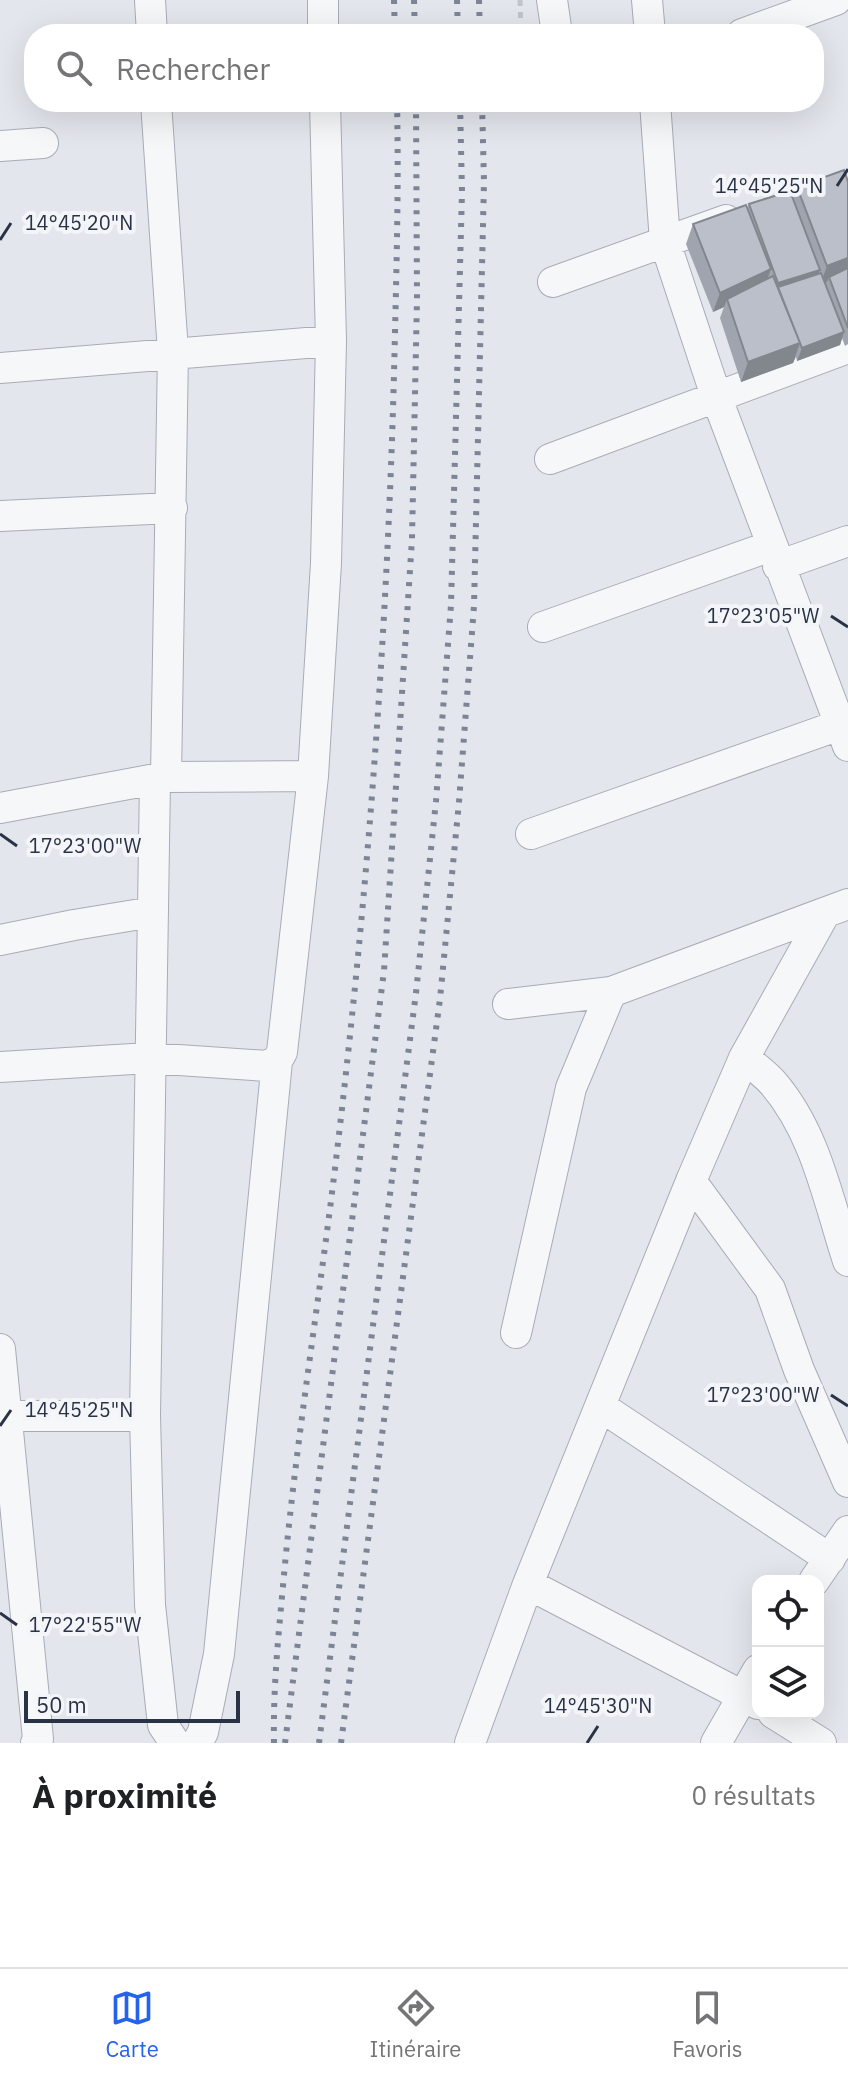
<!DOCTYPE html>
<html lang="fr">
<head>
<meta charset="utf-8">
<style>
	:root { --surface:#fff; --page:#f6f6f6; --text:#202124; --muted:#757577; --line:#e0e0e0; --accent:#2563eb }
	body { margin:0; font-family:"IBM Plex Sans",sans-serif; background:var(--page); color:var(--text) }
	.controls { position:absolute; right:24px; bottom:24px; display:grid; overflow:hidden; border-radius:16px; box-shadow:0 8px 32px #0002 }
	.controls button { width:72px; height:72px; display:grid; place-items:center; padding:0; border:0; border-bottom:2px solid var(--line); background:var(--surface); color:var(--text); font:40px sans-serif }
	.scale { position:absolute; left:24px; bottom:20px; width:216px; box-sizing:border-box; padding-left:8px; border:4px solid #2a3245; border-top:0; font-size:22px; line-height:28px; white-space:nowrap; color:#2a3245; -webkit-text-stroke:6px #f3f5f9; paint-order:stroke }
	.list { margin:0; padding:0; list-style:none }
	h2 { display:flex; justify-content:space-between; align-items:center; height:104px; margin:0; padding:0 32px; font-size:34px }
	h2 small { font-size:26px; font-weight:400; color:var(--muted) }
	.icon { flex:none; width:44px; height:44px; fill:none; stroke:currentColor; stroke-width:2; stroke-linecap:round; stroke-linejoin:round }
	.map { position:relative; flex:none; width:848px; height:1743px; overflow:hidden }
	.search { position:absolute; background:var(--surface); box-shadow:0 8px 32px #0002; left:24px; right:24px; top:24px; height:88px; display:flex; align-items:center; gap:20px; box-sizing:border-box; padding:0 28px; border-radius:32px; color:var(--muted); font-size:30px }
	.sheet { height:224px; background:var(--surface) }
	nav { display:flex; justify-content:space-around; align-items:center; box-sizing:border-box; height:112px; border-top:2px solid var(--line); background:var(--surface); font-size:22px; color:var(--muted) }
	nav a { display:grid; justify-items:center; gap:4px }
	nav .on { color:var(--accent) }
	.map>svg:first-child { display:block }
</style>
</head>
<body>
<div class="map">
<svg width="848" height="1743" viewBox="0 0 848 1743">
	<rect width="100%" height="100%" fill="#e3e6ec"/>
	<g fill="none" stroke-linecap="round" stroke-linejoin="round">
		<!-- minor casing -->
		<g stroke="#a8acb7" stroke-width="32">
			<path id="minor" d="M150 0 152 34
				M323 0V34
				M552 0 557 34
				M647 0 650 34
				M742 34 836 0
				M156 102 173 352 166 777
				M655 102 665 242 716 396 848 746
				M0 146 43 143
				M553 282 726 220
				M0 368 331 341
				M550 459 848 348
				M0 516 172 508
				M778 566 848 541
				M543 627 771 546
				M155 781 145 1416 150 1605 163 1725 175 1743
				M0 808 166 777 313 776
				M531 834 848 722
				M0 940 74 925 153 912
				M508 1004 611 992 848 904
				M744 1058C754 1066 765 1074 773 1083 816 1133 828 1200 848 1261
				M0 1067 149 1058 267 1066 277 1061 282 1052 313 776 326 563 331 341 325 102
				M691 1181 770 1289 799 1370 848 1482
				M516 1333 571 1088 611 992
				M0 1349 38 1739 36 1743
				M600 1406 830 1559
				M8 1416H145
				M814 1581 848 1531
				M528 1584 758 1704
				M773 1713 821 1743
				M197 1743 203 1732 219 1654 277 1061
				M470 1743 528 1584 691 1181 744 1058 825 913
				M716 1743 758 1670"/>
		</g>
		<!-- path -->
		<path stroke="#c1c4ca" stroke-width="5" stroke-dasharray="6 6" stroke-linecap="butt" d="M520 0 521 34"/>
		<!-- minor -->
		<use href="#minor" stroke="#f6f7f9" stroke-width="30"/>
		<!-- rail -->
		<path stroke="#7c8496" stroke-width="6" stroke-dasharray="4 8" stroke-linecap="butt" d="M394 0 395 34
			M414 0 415 34
			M457 0 458 34
			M479 0 480 34
			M274 1743C273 1690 278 1639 283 1586 296 1438 321 1291 338 1143 368 888 387 632 394 375 396 284 399 193 397 102
			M285 1743 384 971 412 539 417 299 416 102
			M319 1743 416 993 436 801 451 605 462 192 460 102
			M341 1743 440 999 459 802 474 606 484 182 482 102"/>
	</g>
	<!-- wall -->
	<path fill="#a0a4ae" d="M848 182V344L845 346 842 338 840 345 797 361 796 357 793 363 741 382 720 318 724 307 713 312 686 244 693 224 747 209 749 204 793 198 797 187Z"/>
	<!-- shaded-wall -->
	<path fill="#82868d" d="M848 258V274L829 277 827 282 820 285 827 266Z
		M771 269 764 288 727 299 724 307 713 312 720 293Z
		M820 270 815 283 773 297 778 283Z
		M844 332 840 345 797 361 802 348Z
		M800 343 793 363 741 382 748 362Z"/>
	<!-- building -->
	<path fill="#babfca" stroke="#82868d" stroke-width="2" d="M844 170 848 182V258L827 266 797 187Z
		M790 191 820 270 778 283 749 204Z
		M746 205 771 269 720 293 693 224Z
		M848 268V328L829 277Z
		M821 273 844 332 802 348 778 287Z
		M773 276 800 343 748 362 727 299Z"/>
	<!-- ticks -->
	<path fill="none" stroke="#2a3245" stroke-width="3" d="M837 186 848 169M0 240 11 223M831 616 848 627M0 834 17 846M831 1395 848 1406M0 1426 11 1410M0 1613 17 1625M587 1743 598 1726"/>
	<g font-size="20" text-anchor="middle" fill="#2a3245" stroke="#f3f5f9" stroke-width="8" stroke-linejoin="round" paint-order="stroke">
		<text x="769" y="193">14°45'25"N</text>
		<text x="79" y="230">14°45'20"N</text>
		<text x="763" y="623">17°23'05"W</text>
		<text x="85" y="853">17°23'00"W</text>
		<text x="763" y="1402">17°23'00"W</text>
		<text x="79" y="1417">14°45'25"N</text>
		<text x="85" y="1632">17°22'55"W</text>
		<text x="598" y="1713">14°45'30"N</text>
	</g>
</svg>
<div class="controls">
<button><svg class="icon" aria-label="locate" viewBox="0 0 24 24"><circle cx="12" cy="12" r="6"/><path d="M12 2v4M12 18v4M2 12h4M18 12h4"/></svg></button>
<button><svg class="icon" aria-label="layers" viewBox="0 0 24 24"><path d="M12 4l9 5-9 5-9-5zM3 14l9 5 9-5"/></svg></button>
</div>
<div class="scale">50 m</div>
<div class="search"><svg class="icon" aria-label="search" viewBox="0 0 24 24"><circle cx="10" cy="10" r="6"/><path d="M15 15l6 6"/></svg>Rechercher</div>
</div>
<section class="sheet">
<h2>À proximité<small>0 résultats</small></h2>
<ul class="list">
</ul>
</section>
<nav>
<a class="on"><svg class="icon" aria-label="map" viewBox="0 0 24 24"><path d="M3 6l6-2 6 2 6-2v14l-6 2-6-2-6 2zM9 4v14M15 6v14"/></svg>Carte</a>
<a><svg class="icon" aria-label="directions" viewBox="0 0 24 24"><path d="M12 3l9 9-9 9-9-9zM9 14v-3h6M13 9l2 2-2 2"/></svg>Itinéraire</a>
<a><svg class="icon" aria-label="saved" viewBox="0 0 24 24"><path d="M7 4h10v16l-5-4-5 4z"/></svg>Favoris</a>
</nav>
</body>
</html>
